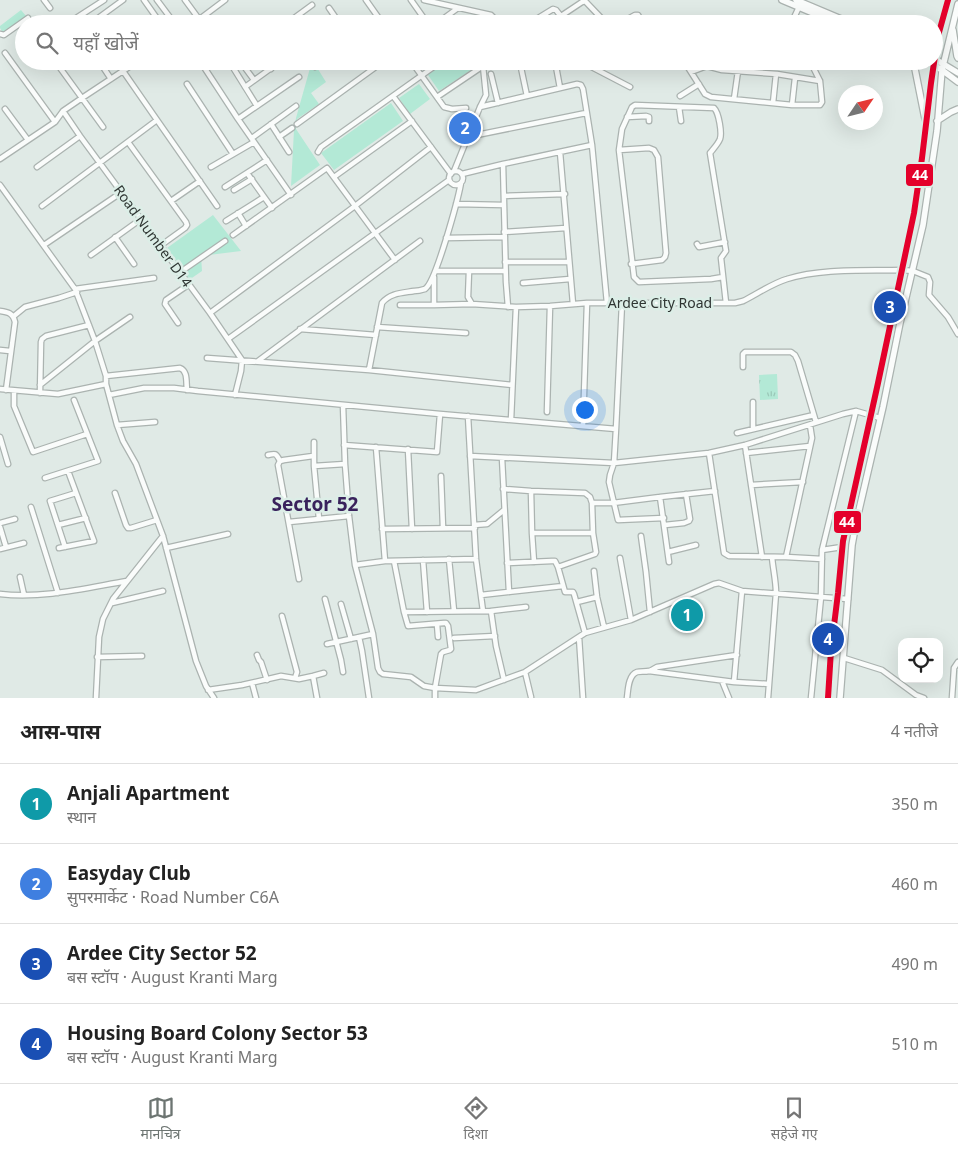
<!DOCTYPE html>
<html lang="hi">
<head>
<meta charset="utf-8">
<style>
	:root { --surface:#fff; --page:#f6f6f6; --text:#222; --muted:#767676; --line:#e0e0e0; --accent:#6d7572 }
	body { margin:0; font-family:"Noto Sans","Noto Sans Devanagari",sans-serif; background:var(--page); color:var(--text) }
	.controls { position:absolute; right:15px; bottom:15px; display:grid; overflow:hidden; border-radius:10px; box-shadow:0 5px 20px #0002 }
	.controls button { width:45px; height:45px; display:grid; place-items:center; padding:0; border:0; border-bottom:1px solid var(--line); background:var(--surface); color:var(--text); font:25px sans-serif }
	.compass { position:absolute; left:838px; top:85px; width:45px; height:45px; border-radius:50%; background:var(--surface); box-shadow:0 5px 20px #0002; rotate:55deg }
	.you { position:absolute; left:584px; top:409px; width:18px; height:18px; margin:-12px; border:4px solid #fff; border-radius:50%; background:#1a73e8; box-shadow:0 0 0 8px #1a73e833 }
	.badge { display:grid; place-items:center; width:32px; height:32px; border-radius:50%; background:var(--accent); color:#fff; font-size:16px; font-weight:700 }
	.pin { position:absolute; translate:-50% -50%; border:2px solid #fff; box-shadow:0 1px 5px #0006 }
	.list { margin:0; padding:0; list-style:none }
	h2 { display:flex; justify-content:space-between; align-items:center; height:65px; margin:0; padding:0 20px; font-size:21px }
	h2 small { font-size:16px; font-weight:400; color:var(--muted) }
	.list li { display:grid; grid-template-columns:32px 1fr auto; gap:15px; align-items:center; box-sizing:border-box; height:80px; padding:0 20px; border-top:1px solid var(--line) }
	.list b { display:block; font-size:19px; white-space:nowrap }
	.list p { margin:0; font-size:16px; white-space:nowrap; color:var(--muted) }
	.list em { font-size:16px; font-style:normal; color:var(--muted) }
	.icon { flex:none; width:28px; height:28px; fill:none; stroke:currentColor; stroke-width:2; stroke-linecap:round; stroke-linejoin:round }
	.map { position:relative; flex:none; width:958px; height:698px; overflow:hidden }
	.search { position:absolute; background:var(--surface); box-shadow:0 5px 20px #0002; left:15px; right:15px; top:15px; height:55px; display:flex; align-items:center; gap:12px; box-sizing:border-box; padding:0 18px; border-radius:28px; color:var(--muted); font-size:19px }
	.sheet { height:385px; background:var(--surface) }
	nav { display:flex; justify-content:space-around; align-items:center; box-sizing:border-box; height:70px; border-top:1px solid var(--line); background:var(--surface); font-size:14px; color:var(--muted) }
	nav a { display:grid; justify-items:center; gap:2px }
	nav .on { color:var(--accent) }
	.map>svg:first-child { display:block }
</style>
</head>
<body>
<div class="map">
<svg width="958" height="698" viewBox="0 0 958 698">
	<defs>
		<pattern id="grass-tufts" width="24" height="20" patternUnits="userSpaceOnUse" patternTransform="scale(1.25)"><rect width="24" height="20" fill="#b3e9d6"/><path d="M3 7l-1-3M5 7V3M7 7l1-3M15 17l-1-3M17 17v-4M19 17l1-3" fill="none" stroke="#9ac8b8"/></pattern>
	</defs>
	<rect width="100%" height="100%" fill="#e0eae6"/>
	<!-- grass -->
	<path fill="url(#grass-tufts)" d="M777 374 778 399 760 400 759 375Z"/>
	<!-- park -->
	<path fill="#b3e9d6" d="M21 10 26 16 3 33 0 28V26Z
		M312 61H318L320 63 316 66 326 82 311 93 319 104 297 119 296 129 320 165 291 186 294 130 296 118Z
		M446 61H480L474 68 439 91 428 75Z
		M419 84 430 99 410 114 399 98Z
		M391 103 403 121 334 170 321 153Z
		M213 215 241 251 201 256 202 271 189 280 167 248Z"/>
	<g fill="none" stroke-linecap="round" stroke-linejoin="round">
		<!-- minor casing -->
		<g stroke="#abb3b0" stroke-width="7">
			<path id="minor" d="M44 0 50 8
				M144 0 161 24
				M157 0 175 24
				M185 0 199 19
				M366 0 383 24
				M411 0 428 24
				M424 0 491 15 495 19V24
				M329 8 340 24
				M561 16 582 2 585 1 607 24
				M67 24 104 0
				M90 24 123 0
				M193 24 225 0
				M286 24 312 5
				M436 24 458 8
				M532 24 535 20 553 9 556 10 567 24
				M619 24 635 15H638L643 24
				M791 24 799 7
				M0 34 4 35 28 18
				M5 53 55 122
				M55 61 103 127
				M99 61 111 79
				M200 61 238 119 291 195
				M229 61 257 106
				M240 61 254 80
				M265 61 271 69
				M411 61 444 107 452 109 466 108
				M555 61 560 88
				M580 61 630 87
				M684 61 705 94 711 97 792 105H820L822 102 820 81 810 61
				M520 63 527 96
				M593 64 601 61
				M707 66 722 70 777 74 820 81
				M315 67 323 61
				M123 71 157 120 217 206
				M691 72 707 66 715 61
				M491 74 498 103
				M187 84 233 154
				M245 87 281 61
				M393 96 451 174
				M680 96 699 84
				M437 97 483 66 486 95 480 107 454 171
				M734 99 738 71
				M773 103 776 74
				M792 105 795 78
				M480 107 577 84 581 85 583 89 592 145 607 303
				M679 107 681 121
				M5 109 28 140
				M63 111 80 136 210 313 242 360
				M627 117 646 116 649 117V121
				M238 119 299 77
				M271 124 289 152
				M297 124 384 61
				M279 137 292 128
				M467 137 586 113
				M252 138 296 106
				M128 142 186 222 187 225 185 228 160 246
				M619 150 649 148 654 150 658 157 666 253 665 257 662 260 631 264
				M318 152 321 147 442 61
				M560 152 573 304
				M0 159 55 122 63 111 82 98 138 61
				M503 164 506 282 508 307
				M37 167 80 136
				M211 167 254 142
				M449 178a7 7 0 1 1 14 0a7 7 0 1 1-14 0Z
				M247 173 272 208
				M462 174 503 164 592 145
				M334 177 412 121
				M0 185 75 289 95 341 106 376V384L117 425 123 441 136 464 163 536 196 661 206 686 214 698
				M225 187 267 160
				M234 190 252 179
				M504 196 565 194
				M171 201 200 181
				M456 204 504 205
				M42 206 157 120
				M238 213 246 226
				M226 221 264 197
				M504 232 566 228
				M233 235 327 168 395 260
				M115 237 134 264
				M446 238 505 237
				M697 244 699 247 725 242
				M44 245 122 192
				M91 255 141 219
				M505 262H569
				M436 271H505
				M469 271 468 297 472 304 516 307 550 306 587 303H735L743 301C757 294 773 283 787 279 822 268 865 271 902 270L913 271 928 277 930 282 929 295 948 317 958 334
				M179 273 225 241
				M723 277 711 279 639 282 634 277 619 150 622 129 632 107 635 105 714 108C719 113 722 133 720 139 718 144 714 148 710 153L726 251 721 258 726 303
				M523 283 570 279
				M75 289 154 278
				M622 303 616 429 614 463 610 475 609 482 618 520 664 518
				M400 305H434V277
				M434 305 472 304
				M0 311C8 312 13 313 15 322L6 390
				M210 313 355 206 431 147
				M14 316 25 307 59 298 77 292
				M178 323 165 304 166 300 188 285
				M377 327 466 333
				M300 329 376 335
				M228 339 449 180
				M0 350 10 351
				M207 358 369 370 512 385
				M258 361 420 241
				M743 367V354L745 352H791L795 355 798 361 816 422
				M369 370 382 303C390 293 402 293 414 291 417 291 422 290 425 289 436 282 458 199 461 183
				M106 376 180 368C188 371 186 382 187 390
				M40 385 95 341 130 317
				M0 389 58 394 106 384
				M14 391V406L33 452 87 434
				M40 393 41 342 42 339 46 336 89 325
				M109 395 144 388H174L198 391 440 414 616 429
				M235 395 241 371 242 360
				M753 402V429
				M343 405 345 464 349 516 355 565 373 634 378 668 380 672 383 674 411 677 424 686 435 688 476 690 525 672 585 633 631 620 714 584 719 583 742 591 848 599
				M547 412 550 306
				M468 416 476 559 483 611
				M511 420 516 307
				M117 425 155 422
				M583 425 587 303
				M737 433 814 415
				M0 437 8 464
				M314 442V466L345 464
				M344 445 437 452 440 414
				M745 445 762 557
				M376 447 385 561
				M408 449 412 529
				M709 453 724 553 729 556 786 557 822 559
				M746 453 810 446
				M268 455C277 453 276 454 280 461
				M470 456 614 463 709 453 745 445 843 414 856 411 880 418
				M502 458 509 592
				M314 466 319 519
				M441 476 443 528
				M45 478 98 461 74 400
				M751 485 803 482
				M503 489 531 491 585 493 590 497 592 503H613L660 497 715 491
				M531 491 532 533 534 562
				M115 493 126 525 128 528H131L157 520
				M660 497 669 562
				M31 507 58 593
				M289 522 349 516
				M0 523 15 519
				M58 525 86 518
				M474 525 487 524 504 510
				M665 525 684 523 689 521 690 519 686 494
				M0 527 6 547
				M382 529 475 528
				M532 533H593
				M641 536 646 572 650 612
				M65 547 50 501 76 493
				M59 548 94 541 68 471
				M166 548 228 534
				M0 549 24 543
				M822 550 842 547
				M668 552 696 545
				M786 557 812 438 810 425
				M620 558 631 620
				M449 559 454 611
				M423 560 427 612
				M394 561 404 612 408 626 444 623H446L448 626 451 649 450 650 443 652 441 654 435 688V698
				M507 563 552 561H555L558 567 595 554 596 552 593 533 592 503
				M355 565 385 561 476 559
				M558 567 565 592H573L574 594 585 633
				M594 571 597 597 604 627
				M20 577 24 595
				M299 579 278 465 280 461 284 460 313 456
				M0 594C43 599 86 588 127 581
				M481 595 563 586
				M325 599 341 660 343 672
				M577 602 597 597
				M112 603 163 591
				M341 604 351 639
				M491 611 496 646 504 680
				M404 612 491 611 526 607
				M282 616 297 672 295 678
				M437 624 438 637
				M359 637 362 651 369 698
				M579 637 583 698
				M454 638 495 636
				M327 644 373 634
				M257 655 259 660 261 662 267 680
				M97 657 142 656
				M844 658 882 670 916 695 924 698
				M650 671 657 667 737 655
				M525 672 531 697
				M313 676 317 698
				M722 681 729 698
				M734 682 742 591
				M252 683 256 698
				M208 690 242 685 281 676 299 679 313 676 324 673
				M96 698 99 637 103 619 113 599 163 536
				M627 698C628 691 628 675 637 672 640 671 645 672 649 671L734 682 769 684
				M768 698 776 593C776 581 773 569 772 557
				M811 698 821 597 822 550 856 411
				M952 698 954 668 958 662"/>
		</g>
		<!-- major casing -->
		<g stroke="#abb3b0" stroke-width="8">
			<path id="major" d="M782 0 839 24
				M796 0 853 24
				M953 30 957 56 958 58
				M935 59 958 73
				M911 61 915 69 925 119
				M926 61 942 70 958 82
				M937 121 951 112 958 109
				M828 698 831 650 838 593 843 541 878 383 914 213 922 158 931 83 938 36 948 0
				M840 698 852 545 856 523 883 407 900 323 923 225 937 131 942 70 958 4"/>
		</g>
		<!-- minor -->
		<use href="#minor" stroke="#fafcfb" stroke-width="4.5"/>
		<!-- major -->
		<use href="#major" stroke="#fafcfb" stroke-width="5.5"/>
		<!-- bus-1 casing -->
		<g stroke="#dceee7" stroke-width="10">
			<path id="bus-1" d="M828 698 831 650 838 593 843 541 878 383 914 213 922 158 931 83 938 36 948 0"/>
		</g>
		<!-- bus-1 -->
		<use href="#bus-1" stroke="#e4002b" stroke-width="6"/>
	</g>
	<g text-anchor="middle" stroke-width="5" stroke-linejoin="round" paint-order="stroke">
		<!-- street labels -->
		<g font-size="14" fill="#2f3633" stroke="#dceee7">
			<text transform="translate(153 236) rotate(54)" y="5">Road Number D14</text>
			<text x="660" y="308">Ardee City Road</text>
		</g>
		<!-- district labels -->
		<g font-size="19" font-weight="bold" fill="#39225c" stroke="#dceee7">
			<text x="315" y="511">Sector 52</text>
		</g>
	</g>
	<g stroke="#dceee7" stroke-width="2">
		<rect x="905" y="163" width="29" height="24" rx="5" fill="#e4002b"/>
		<rect x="833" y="510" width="29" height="24" rx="5" fill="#e4002b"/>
	</g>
	<g font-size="14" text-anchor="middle" font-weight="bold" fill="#fff">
		<text x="920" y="180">44</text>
		<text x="847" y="527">44</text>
	</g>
</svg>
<div class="controls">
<button><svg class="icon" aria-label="locate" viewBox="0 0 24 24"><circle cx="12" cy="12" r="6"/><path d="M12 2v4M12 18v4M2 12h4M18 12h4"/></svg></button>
</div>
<svg class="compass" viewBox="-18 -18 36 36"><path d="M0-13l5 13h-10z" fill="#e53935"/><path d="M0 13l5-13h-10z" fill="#767676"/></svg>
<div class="you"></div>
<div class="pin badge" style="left:687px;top:615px;background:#0f9aa8">1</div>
<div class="pin badge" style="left:465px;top:128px;background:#3f7fe0">2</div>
<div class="pin badge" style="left:890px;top:307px;background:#1a4fb4">3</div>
<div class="pin badge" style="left:828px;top:639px;background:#1a4fb4">4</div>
<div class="search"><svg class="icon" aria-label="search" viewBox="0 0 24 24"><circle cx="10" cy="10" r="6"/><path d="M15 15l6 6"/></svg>यहाँ खोजें</div>
</div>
<section class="sheet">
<h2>आस-पास<small>4 नतीजे</small></h2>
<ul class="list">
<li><span class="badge" style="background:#0f9aa8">1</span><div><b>Anjali Apartment</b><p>स्थान</p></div><em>350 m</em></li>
<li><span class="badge" style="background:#3f7fe0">2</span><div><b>Easyday Club</b><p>सुपरमार्केट · Road Number C6A</p></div><em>460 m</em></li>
<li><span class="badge" style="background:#1a4fb4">3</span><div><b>Ardee City Sector 52</b><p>बस स्टॉप · August Kranti Marg</p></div><em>490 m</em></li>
<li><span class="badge" style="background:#1a4fb4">4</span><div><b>Housing Board Colony Sector 53</b><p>बस स्टॉप · August Kranti Marg</p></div><em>510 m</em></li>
</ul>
</section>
<nav>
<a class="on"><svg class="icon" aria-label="map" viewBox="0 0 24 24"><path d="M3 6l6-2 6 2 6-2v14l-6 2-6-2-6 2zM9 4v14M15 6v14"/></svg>मानचित्र</a>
<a><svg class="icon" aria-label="directions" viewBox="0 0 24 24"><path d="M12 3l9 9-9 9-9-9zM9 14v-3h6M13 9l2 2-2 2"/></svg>दिशा</a>
<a><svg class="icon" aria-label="saved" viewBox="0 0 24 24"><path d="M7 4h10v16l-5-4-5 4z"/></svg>सहेजे गए</a>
</nav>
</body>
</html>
